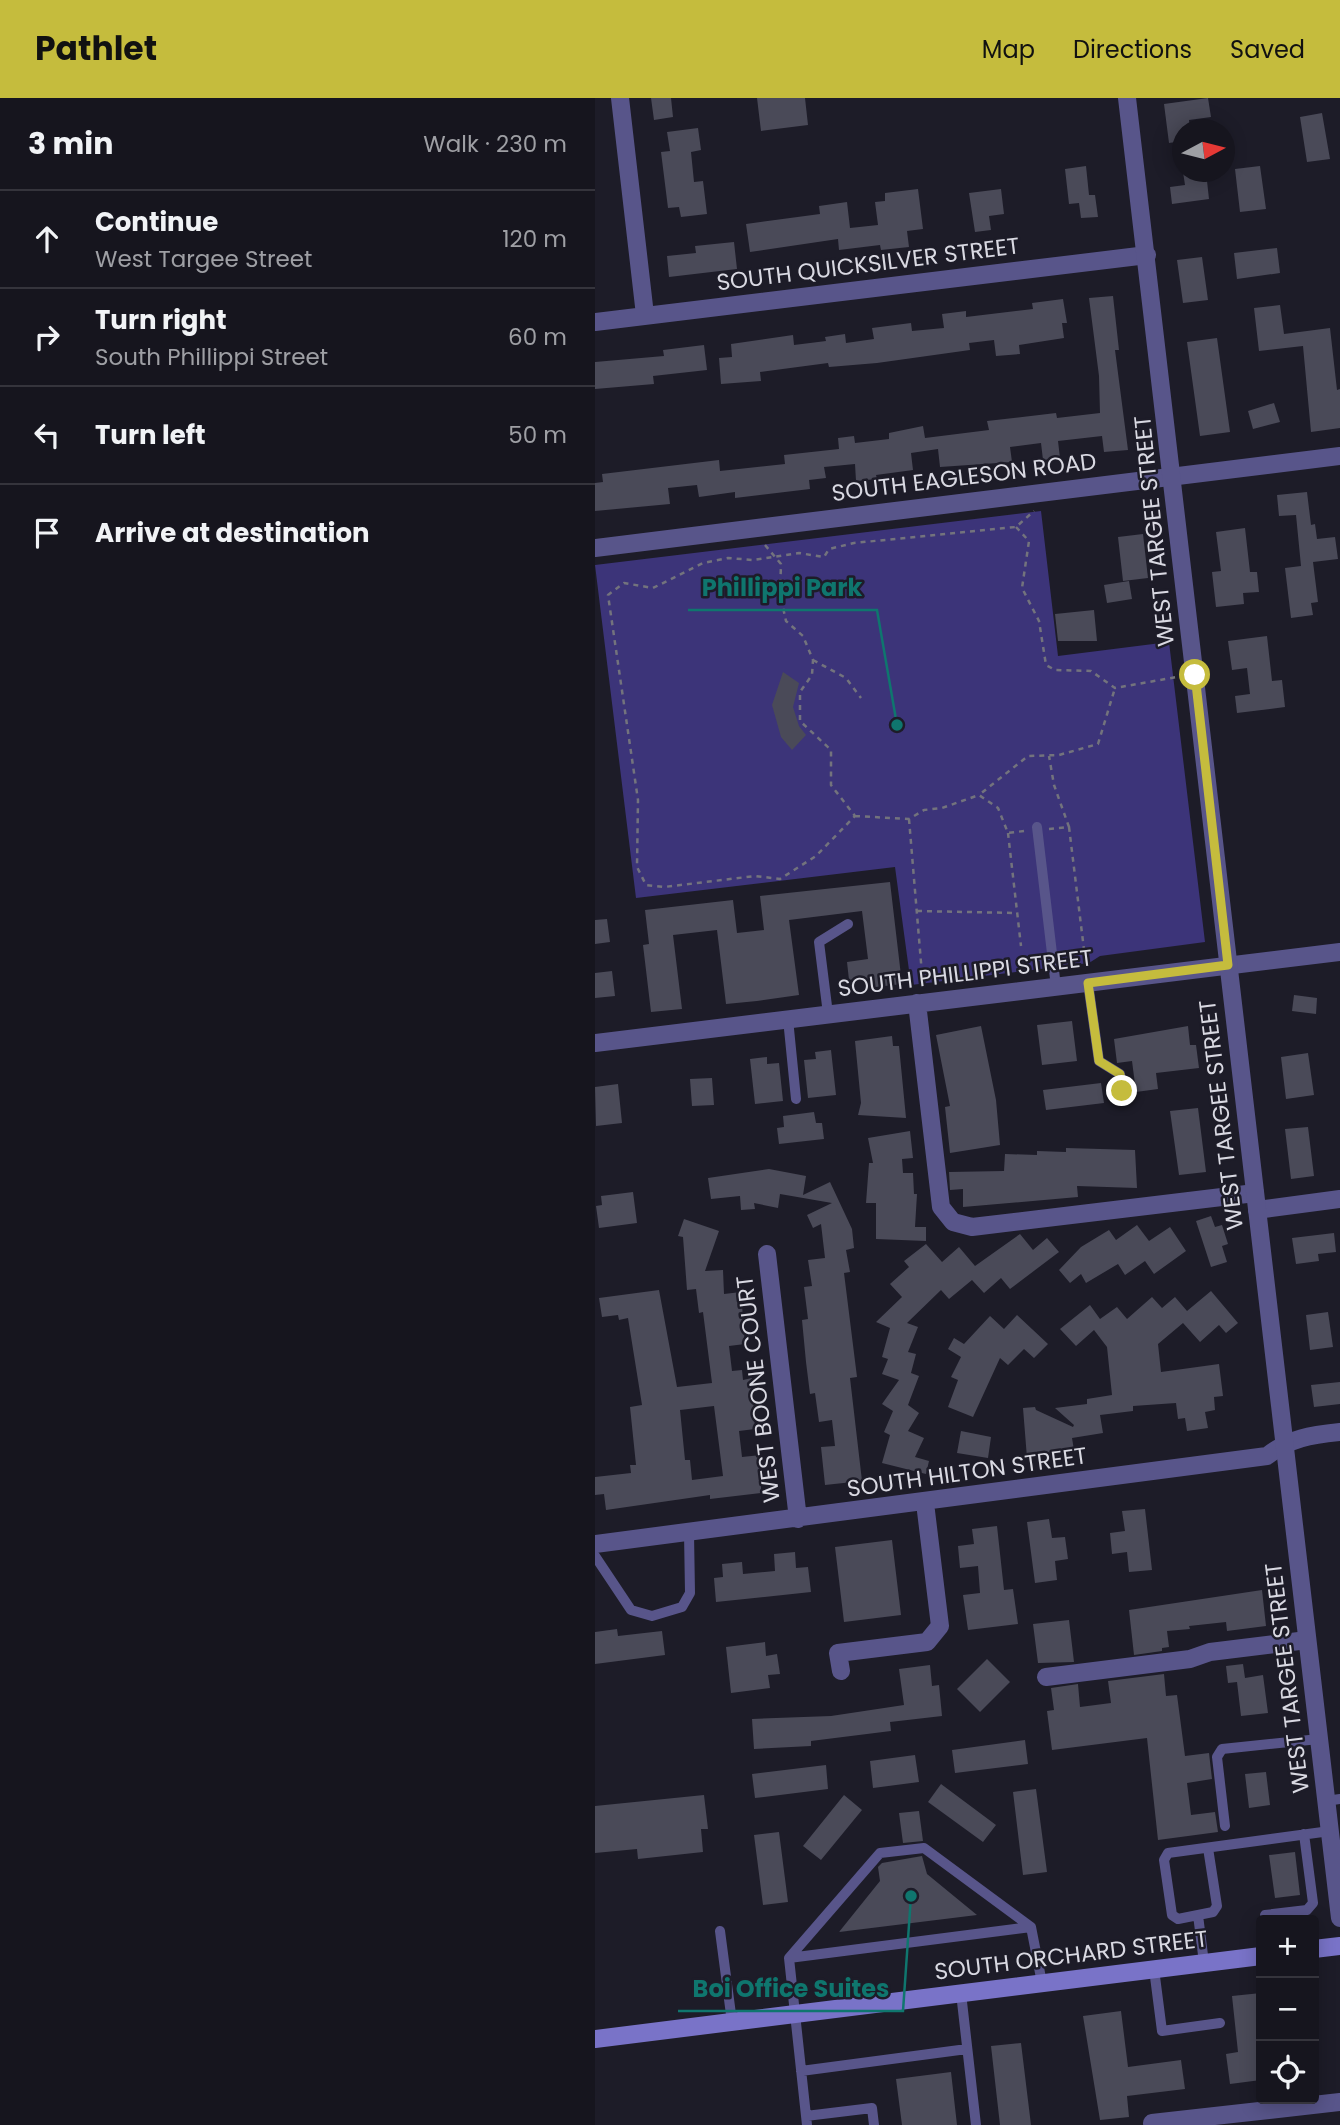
<!DOCTYPE html>
<html lang="en">
<head>
<meta charset="utf-8">
<style>
	:root { --surface:#16151e; --page:#1f1e27; --text:#f1f3f6; --muted:#9e9fa4; --line:#35343c; --accent:#c5bc3d }
	body { margin:0; font-family:Poppins,sans-serif; background:var(--page); color:var(--text) }
	.controls { position:absolute; right:21px; bottom:21px; display:grid; overflow:hidden; border-radius:7px; box-shadow:0 4px 18px #0003 }
	.controls button { width:63px; height:63px; display:grid; place-items:center; padding:0; border:0; border-bottom:2px solid var(--line); background:var(--surface); color:var(--text); font:35px sans-serif }
	.compass { position:absolute; left:577px; top:21px; width:63px; height:63px; border-radius:50%; background:var(--surface); box-shadow:0 4px 18px #0003; rotate:83deg }
	.stop { position:absolute; width:21px; height:21px; margin:-16px; border:5px solid #c5bc3d; border-radius:50%; background:#fff }
	.stop.end { background:#c5bc3d; border-color:#fff; box-shadow:0 2px 7px #0008 }
	.list { margin:0; padding:0; list-style:none }
	h2 { display:flex; justify-content:space-between; align-items:center; height:91px; margin:0; padding:0 28px; font-size:30px }
	h2 small { font-size:23px; font-weight:400; color:var(--muted) }
	.list li { display:grid; grid-template-columns:46px 1fr auto; gap:21px; align-items:center; box-sizing:border-box; height:98px; padding:0 28px; border-top:2px solid var(--line) }
	.list b { display:block; font-size:26px; white-space:nowrap }
	.list p { margin:0; font-size:23px; white-space:nowrap; color:var(--muted) }
	.list em { font-size:23px; font-style:normal; color:var(--muted) }
	.icon { flex:none; width:38px; height:38px; fill:none; stroke:currentColor; stroke-width:2; stroke-linecap:round; stroke-linejoin:round }
	.map { position:relative; flex:none; width:745px; height:2027px; overflow:hidden }
	header { display:flex; align-items:center; gap:42px; box-sizing:border-box; height:98px; padding:0 35px; background:var(--accent); color:#111 }
	header strong { font-size:33px }
	nav { display:flex; gap:38px; margin-inline-start:auto; font-size:24px }
	main { display:flex }
	aside { flex:1; background:var(--surface) }
	.map>svg:first-child { display:block }
</style>
</head>
<body>
<header>
<strong>Pathlet</strong>
<nav><a>Map</a><a>Directions</a><a>Saved</a></nav>
</header>
<main>
<aside>
<h2>3 min<small>Walk · 230 m</small></h2>
<ul class="list">
<li><svg class="icon" aria-label="ahead" viewBox="0 0 24 24"><path d="M12 20V5M6 11l6-6 6 6"/></svg><div><b>Continue</b><p>West Targee Street</p></div><em>120 m</em></li>
<li><svg class="icon" aria-label="right" viewBox="0 0 24 24"><path d="M7 20v-9h11M14 6l5 5-5 5"/></svg><div><b>Turn right</b><p>South Phillippi Street</p></div><em>60 m</em></li>
<li><svg class="icon" aria-label="left" viewBox="0 0 24 24"><path d="M17 20v-9H6M10 6l-5 5 5 5"/></svg><div><b>Turn left</b></div><em>50 m</em></li>
<li><svg class="icon" aria-label="arrive" viewBox="0 0 24 24"><path d="M6 21V4h12l-3 4 3 4H6"/></svg><div><b>Arrive at destination</b></div></li>
</ul>
</aside>
<div class="map">
<svg width="745" height="2027" viewBox="0 0 745 2027">
	<rect width="100%" height="100%" fill="#1d1c28"/>
	<!-- green -->
	<path fill="#3c3479" d="M446 413 463 558 574 544 610 844 505 858 494 865 316 887 300 769 41 800 0 467Z"/>
	<!-- building -->
	<path fill="#4a4a58" fill-rule="evenodd" d="M56 0H76L78 19 59 22Z
		M162 0H210L213 27 166 33Z
		M613 0 616 19 594 22 595 32H587V43L574 45 569 6Z
		M727 15 735 61 712 64 705 19Z
		M103 30 106 52 96 54 99 84 108 83 112 116 86 119 84 109 73 110 66 54 75 53 72 34Z
		M491 68 494 97H500L503 119 486 120 484 105 474 106 470 71Z
		M665 68 671 111 645 114 640 71Z
		M588 74H611L614 101 577 106 575 89 590 87Z
		M323 91 328 131 312 133 314 149 286 152 285 147 244 152 243 141 155 154 151 126 225 116 224 108 252 104 255 130 283 127 280 104 290 103V95Z
		M406 91 409 116 394 118 396 132 380 134 374 95Z
		M139 144 142 171 74 179 72 158 101 155 100 148Z
		M682 150 685 175 642 181 639 155Z
		M607 159 613 202 588 205 582 162Z
		M518 198 524 252H520L533 352 509 354 507 338 463 343 465 360 448 362 446 345 415 349 417 364 345 369 343 351 316 355 318 372 281 377 282 381 261 383 260 366 229 369 231 380 214 382 215 391 140 400V394L104 399 102 387 73 390 75 406 0 413V385L8 384 7 376 124 362 125 373 190 366 189 357 244 351 243 340 259 338 260 345 294 341V335L328 328 330 340 394 332 392 323 461 315 462 320 505 315 504 278 494 200Z
		M468 201 472 225H467L469 240 424 247 425 256 401 258 399 242 374 245 375 252 282 265 234 269 233 265 165 274 166 283 126 286 124 260 137 259 136 246 198 237 199 247 231 243 230 239 250 236 251 245 279 241 277 230 316 225 317 233 349 230 347 216 371 213V219L438 211 437 205Z
		M685 207 689 236 735 230 742 292 745 291V330L716 334 708 248 664 253 659 210Z
		M622 240 635 334 605 338 592 244Z
		M109 247 112 272 58 278 59 286 0 291V264L69 258 68 252Z
		M679 305 685 324 658 331 653 313Z
		M712 394 716 427 720 426 722 441 740 439 743 461 718 464 723 504 716 505 718 517 696 520 690 470 706 468 701 417 684 418 682 397Z
		M650 430 655 474H662L664 494 648 495 649 506 621 509 617 474 626 473 621 434Z
		M548 436 553 480 528 483 523 439Z
		M534 483 537 501 512 505 509 487Z
		M499 512 502 543H463L460 516Z
		M672 538 677 583 687 582 690 609 642 615 640 598 655 596 652 570 637 572 633 543Z
		M188 574 204 585 198 609 204 628 211 637 197 652 186 639 177 607Z
		M295 784 307 886 272 890 270 880 254 882 252 864 273 861 267 813 194 822 204 897 162 903 131 906 122 832 78 837 87 911 56 914 48 847 54 846 50 812 138 802 142 835 169 832 165 798Z
		M12 821 15 844 0 846V822Z
		M17 873 20 898 0 900V875Z
		M699 897 722 900 721 916 697 913Z
		M477 923 482 963 447 967 442 927Z
		M386 928 401 1002 405 1047 355 1055 350 1009 355 1008 341 937Z
		M593 928 595 947H601L604 970 561 975 563 991 541 994 537 963 522 965 519 941Z
		M297 938 298 948H304L311 1020 263 1017 266 1005 260 943Z
		M236 952 241 997 213 1000 209 962 221 961 220 954Z
		M713 955 719 997 691 1001 686 959Z
		M172 959V966L184 965 188 1003 160 1006 155 961Z
		M117 980 119 1007 97 1008 95 981Z
		M506 985 509 1005 451 1012 448 992Z
		M23 986 27 1025 1 1028 0 989Z
		M603 1010 611 1074 584 1077 575 1013Z
		M219 1014 221 1025H227L229 1041 184 1046 182 1030 189 1029 188 1018Z
		M713 1029 719 1078 696 1081 690 1031Z
		M315 1033 318 1060 307 1061 308 1075H318L319 1096H322L320 1129H331V1143L281 1141V1105H271L274 1065H278L273 1040Z
		M471 1050 540 1052 542 1090 482 1088 483 1099 368 1109V1091L355 1092 354 1074 409 1073 410 1056 442 1057V1053L471 1054Z
		M174 1071 211 1078 208 1097 235 1084 257 1131 259 1150 251 1152 255 1174 249 1175 262 1279 255 1280 267 1383 230 1387 226 1349 240 1348 237 1322 224 1324 220 1295 215 1296 211 1264 207 1222 213 1221 209 1189 217 1188 213 1162 230 1160 226 1126 218 1130 212 1117 237 1105 185 1096 183 1110 159 1105 160 1111 146 1112 145 1098 116 1101 113 1080Z
		M38 1094 42 1125 4 1130 1 1108 7 1107 6 1098Z
		M616 1118 620 1129 627 1127 633 1146 627 1148 632 1164 616 1169 601 1123Z
		M89 1121 124 1133 110 1173 128 1172 129 1196 146 1194 150 1246 134 1248 137 1273 147 1272 148 1282 157 1280 160 1331 144 1333 147 1359 166 1357V1395L115 1401V1397L11 1412 9 1396 0 1397V1379L36 1375 35 1367H41L35 1309 47 1307 33 1220 24 1222 23 1217 7 1219 4 1200 64 1192 82 1289 117 1285 108 1214 104 1215 101 1191 92 1192 88 1139 83 1138ZM119 1308 128 1378 97 1382 95 1362H90L85 1312Z
		M542 1127 554 1143 575 1129 591 1153 559 1176 550 1163 530 1177 523 1166 491 1185 486 1176 475 1185 464 1172 486 1149 514 1132 521 1142Z
		M739 1135 741 1154 723 1156 724 1163 701 1166 697 1140Z
		M425 1136 438 1152 452 1140 464 1154 415 1191 406 1180 389 1195 377 1182 354 1201 346 1192 312 1225 323 1229 313 1254 321 1256 316 1275 324 1278 313 1307 324 1315 313 1333 329 1340 320 1359 334 1363 331 1376 287 1365 295 1337 289 1334 298 1313 287 1306 304 1282 287 1276 293 1261 287 1259 295 1230 281 1224 307 1199 295 1186 314 1169 309 1163 331 1146 347 1164 364 1149 380 1168Z
		M616 1193 643 1225 631 1235 624 1227 605 1244 588 1225 563 1246 566 1274 624 1266 628 1298 619 1299 620 1312 610 1314 613 1330 592 1333 590 1320 583 1321 581 1305 538 1308V1313L505 1317 508 1335 477 1340 479 1352 432 1360 428 1310 440 1309 441 1312 478 1329 479 1327 460 1310 492 1306V1301L517 1297 512 1249 499 1232 481 1248 465 1231 495 1207 505 1221 522 1209 532 1221 557 1199 567 1210 580 1199 592 1213Z
		M733 1214 738 1249 715 1252 711 1217Z
		M422 1217 453 1246 439 1260 429 1251 413 1267 405 1260 378 1319 353 1309 363 1282 356 1279 366 1259 353 1251 359 1240 369 1246 395 1218 409 1231Z
		M745 1284V1306L719 1309 716 1287Z
		M366 1333 396 1339 393 1360 362 1355Z
		M550 1411 557 1472 534 1474 532 1454 517 1456 515 1435 530 1433 527 1413Z
		M454 1421 457 1440 470 1439 473 1461 460 1463 462 1482 440 1485 432 1424Z
		M402 1428 409 1492 418 1491 423 1526 373 1532 368 1497 385 1495 383 1468 365 1470 363 1448 379 1446 377 1431Z
		M297 1442 306 1517 249 1524 240 1449Z
		M200 1454 201 1470 213 1469 216 1494 121 1504 119 1480 128 1479 127 1466 147 1464 148 1476 180 1473 179 1456Z
		M667 1492 671 1528 632 1533 631 1524 594 1528 595 1531 572 1533 574 1549 567 1550V1553L539 1557 534 1512Z
		M474 1522 479 1564 443 1565 438 1526Z
		M22 1531 23 1538 67 1533 70 1557 0 1566V1534Z
		M170 1544 171 1558 182 1556 185 1576 173 1577 175 1590 136 1595 131 1549Z
		M392 1561 415 1584 385 1614 362 1591Z
		M648 1566 650 1580 668 1577 673 1615 646 1618 642 1584 633 1585 631 1568Z
		M335 1567 337 1588 344 1587 347 1618 295 1624 296 1633 216 1643V1648L159 1651 157 1621 236 1618 309 1607 304 1571Z
		M569 1576 571 1598 582 1597 590 1658 614 1655 617 1681 592 1685 596 1717 620 1714 623 1734 563 1742 552 1640 457 1652 452 1613 459 1612 456 1590 483 1586 485 1609 516 1605 513 1583Z
		M430 1642 433 1666 360 1675 357 1652Z
		M320 1657 324 1684 278 1690 275 1663Z
		M231 1667 233 1691 160 1700 157 1676Z
		M671 1674 675 1707 654 1710 650 1676Z
		M346 1686 401 1727 388 1744 333 1704Z
		M441 1691 452 1774 428 1777 418 1694Z
		M109 1697 113 1731H106L108 1754 43 1761 42 1751 0 1755V1708Z
		M249 1697 267 1712 226 1762 208 1748Z
		M324 1713 328 1743 308 1745 304 1715Z
		M184 1734 193 1804 168 1807 159 1737Z
		M700 1754 705 1797 680 1800 674 1757Z
		M327 1758 332 1776 382 1817 244 1834 285 1783 283 1769 287 1765Z
		M666 1895V1982L635 1986 631 1956 643 1954 637 1898Z
		M526 1913 533 1969 586 1962 590 1991 532 1998 534 2019 505 2022 488 1918Z
		M426 1945 436 2027H405L396 1948Z
		M356 1974 362 2027H307L301 1981Z"/>
	<g fill="none" stroke-linecap="round" stroke-linejoin="round">
		<!-- path -->
		<path stroke="#73737d" stroke-width="2.5" stroke-dasharray="5 5" stroke-linecap="butt" d="M421 429 434 443 427 490 444 523 451 567 460 572 496 573 520 590 582 579
			M170 447 186 466 185 496 191 523 208 538 218 562 217 577 205 594V623L236 652V687L260 718 221 758 185 781 160 778 69 789 51 787 42 769 43 702 13 497 29 485 58 490 108 465 133 460 158 462 204 455 229 459 234 451 259 445 421 429 439 413
			M218 562 251 580 266 600
			M260 718 314 721 329 712 347 710 384 697
			M314 721 328 888
			M474 729 491 868
			M454 731 474 729 459 687 454 658
			M429 733 413 735 403 710 384 697 433 658 464 657 503 646 520 590
			M413 735 426 848
			M322 813 422 815"/>
		<!-- service -->
		<path stroke="#58558a" stroke-width="10" d="M442 729 461 889
			M493 885 504 963 525 976 527 993
			M233 916 224 844 253 826
			M193 921 201 1001
			M0 1458 36 1512 57 1518 87 1509 95 1495 94 1435
			M731 1703 745 1701
			M630 1728 622 1659 627 1651 724 1641
			M613 1750 622 1808 618 1814 583 1821 577 1817 569 1762 573 1755 735 1733
			M603 1817 609 1865
			M670 1817 712 1812 718 1805 709 1736
			M125 1833 137 1924
			M194 1860 436 1829
			M559 1871 567 1933 625 1925
			M366 1895 381 2027
			M206 1973 372 1951
			M211 2018 277 2010 279 2027
			M212 2027 194 1860 285 1755 329 1750 436 1829 447 1885"/>
		<!-- minor -->
		<path stroke="#58558a" stroke-width="18" d="M25 0 50 217
			M0 224 552 157
			M0 450 745 358
			M322 905 346 1109 358 1124 377 1129 660 1095
			M0 945 745 854
			M662 1112 745 1101
			M172 1156 203 1421
			M0 1446 672 1358C695 1340 716 1337 745 1334
			M246 1573 243 1555 332 1544 345 1528 330 1405
			M451 1579 595 1561 615 1554 712 1542
			M557 2025 745 2004"/>
		<!-- tertiary -->
		<path stroke="#58558a" stroke-width="18" d="M532 0 745 1820"/>
		<!-- secondary -->
		<path stroke="#7973c8" stroke-width="18" d="M719 1851 745 1848
			M0 1941 666 1858"/>
	</g>
	<g fill="none" stroke-linecap="round" stroke-linejoin="round">
		<!-- route -->
		<path stroke="#c5bc3d" stroke-width="9" d="M527 993 525 976 504 963 493 885 633 867 600 577"/>
	</g>
	<g text-anchor="middle" stroke-width="5" stroke-linejoin="round" paint-order="stroke">
		<!-- street labels -->
		<g font-size="23" fill="#d9d9e2" stroke="#1d1c28">
			<text transform="translate(273 166) rotate(-7)" y="8">SOUTH QUICKSILVER STREET</text>
			<text transform="translate(369 379) rotate(-7)" y="8">SOUTH EAGLESON ROAD</text>
			<text transform="translate(559 433) rotate(-96)" y="8">WEST TARGEE STREET</text>
			<text transform="translate(370 875) rotate(-7)" y="8">SOUTH PHILLIPPI STREET</text>
			<text transform="translate(626 1017) rotate(-97)" y="8">WEST TARGEE STREET</text>
			<text transform="translate(163 1291) rotate(-97)" y="8">WEST BOONE COURT</text>
			<text transform="translate(372 1374) rotate(-8)" y="8">SOUTH HILTON STREET</text>
			<text transform="translate(692 1580) rotate(-97)" y="8">WEST TARGEE STREET</text>
			<text transform="translate(476 1857) rotate(-7)" y="8">SOUTH ORCHARD STREET</text>
		</g>
	</g>
	<!-- callouts -->
	<path fill="none" stroke="#0f766e" stroke-width="2.5" d="M302 627L282 512H93M316 1798L308 1913H83"/>
	<g fill="#0f766e" stroke="#1d1c28" stroke-width="2.5">
		<circle cx="302" cy="627" r="7"/>
		<circle cx="316" cy="1798" r="7"/>
	</g>
	<g font-size="24" text-anchor="middle" font-weight="bold" fill="#0f766e" stroke="#1d1c28" stroke-width="5" stroke-linejoin="round" paint-order="stroke">
		<text x="187" y="498">Phillippi Park</text>
		<text x="196" y="1899">Boi Office Suites</text>
	</g>
</svg>
<div class="controls">
<button>+</button>
<button>−</button>
<button><svg class="icon" aria-label="locate" viewBox="0 0 24 24"><circle cx="12" cy="12" r="6"/><path d="M12 2v4M12 18v4M2 12h4M18 12h4"/></svg></button>
</div>
<svg class="compass" viewBox="-18 -18 36 36"><path d="M0-13l5 13h-10z" fill="#e53935"/><path d="M0 13l5-13h-10z" fill="#9e9fa4"/></svg>
<div class="stop" style="left:600px;top:577px"></div>
<div class="stop end" style="left:527px;top:993px"></div>
</div>
</main>
</body>
</html>
